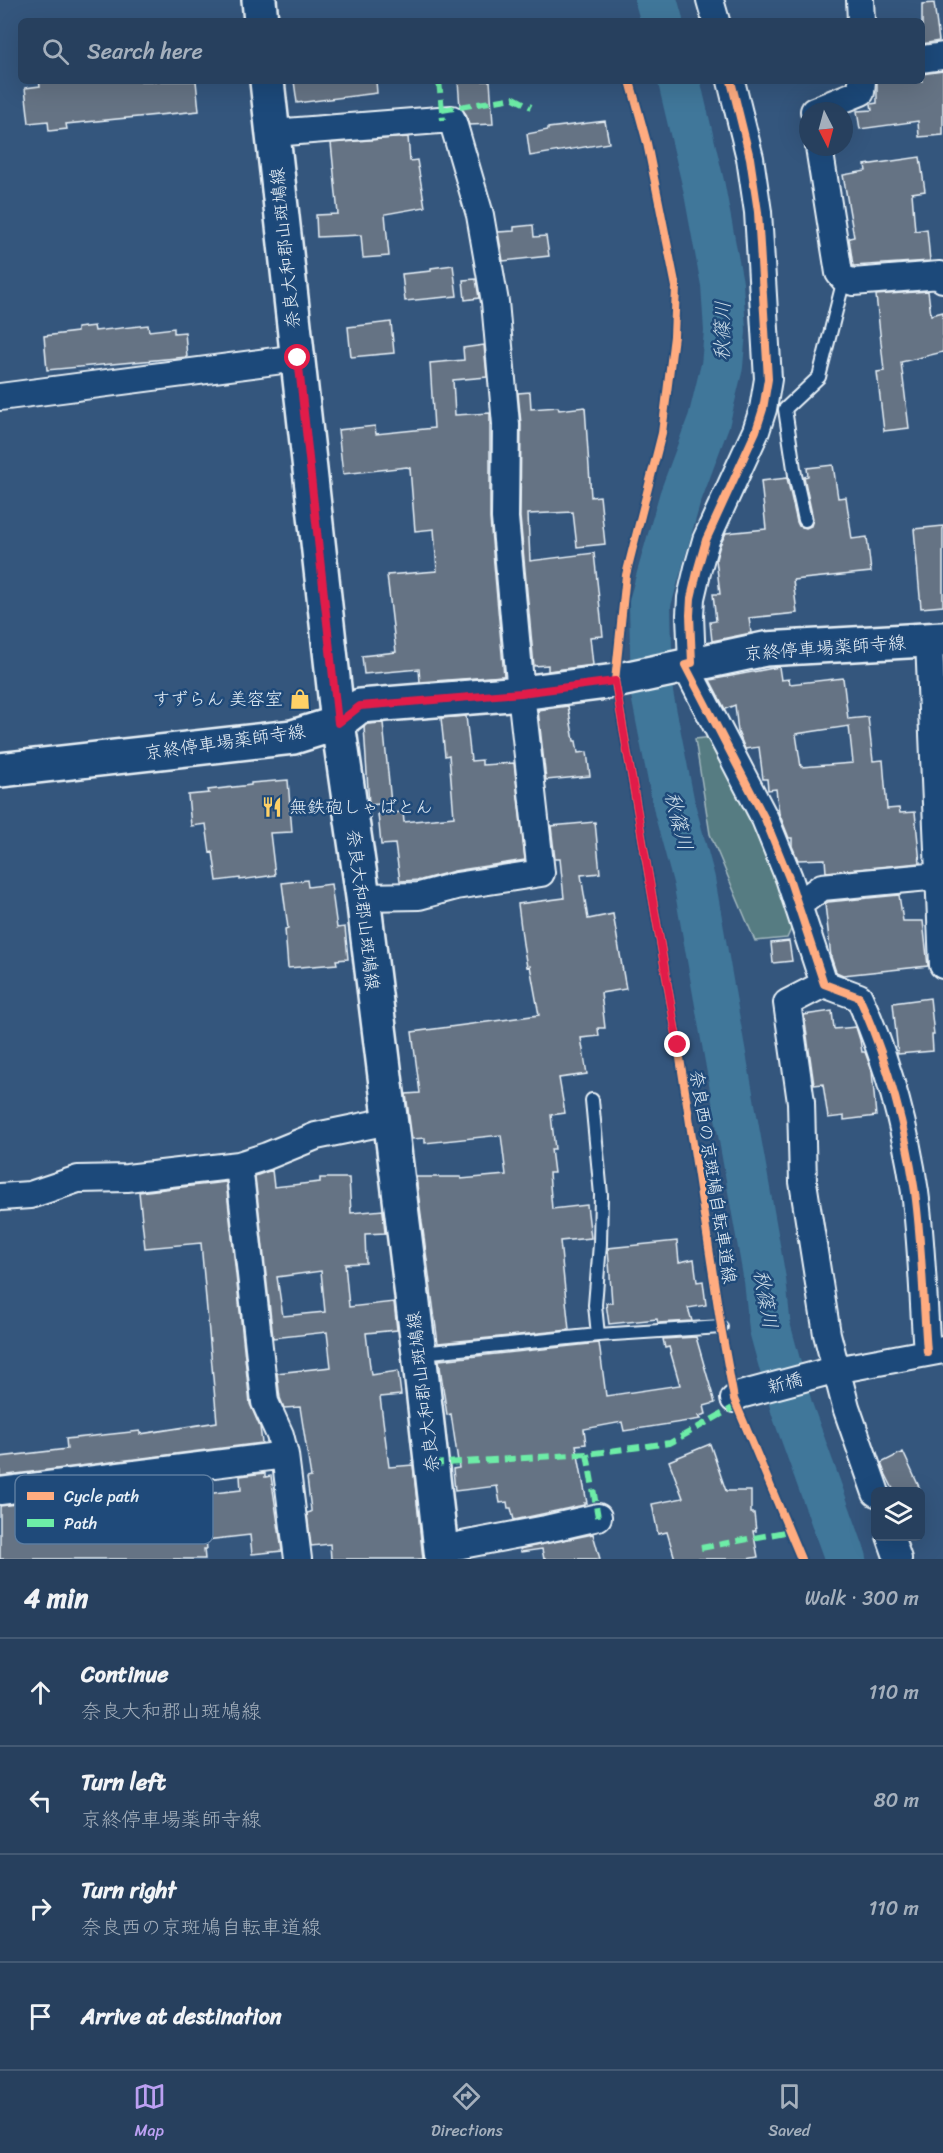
<!DOCTYPE html>
<html lang="en">
<head>
<meta charset="utf-8">
<style>
	:root { --surface:#27405e; --page:#2f4764; --text:#f1f3f6; --muted:#a4afbc; --line:#435973; --accent:#bca0f2 }
	body { margin:0; font-family:Sriracha,"Klee One",sans-serif; background:var(--page); color:var(--text) }
	.controls { position:absolute; right:18px; bottom:18px; display:grid; overflow:hidden; border-radius:9px; box-shadow:0 6px 24px #0002 }
	.controls button { width:54px; height:54px; display:grid; place-items:center; padding:0; border:0; border-bottom:2px solid var(--line); background:var(--surface); color:var(--text); font:30px sans-serif }
	.compass { position:absolute; left:799px; top:102px; width:54px; height:54px; border-radius:50%; background:var(--surface); box-shadow:0 6px 24px #0002; rotate:174deg }
	.stop { position:absolute; width:18px; height:18px; margin:-14px; border:4px solid #e11d48; border-radius:50%; background:#fff }
	.stop.end { background:#e11d48; border-color:#fff; box-shadow:0 2px 6px #0008 }
	.list { margin:0; padding:0; list-style:none }
	h2 { display:flex; justify-content:space-between; align-items:center; height:78px; margin:0; padding:0 24px; font-size:26px }
	h2 small { font-size:20px; font-weight:400; color:var(--muted) }
	.list li { display:grid; grid-template-columns:39px 1fr auto; gap:18px; align-items:center; box-sizing:border-box; height:108px; padding:0 24px; border-top:2px solid var(--line) }
	.list b { display:block; font-size:22px; white-space:nowrap }
	.list p { margin:0; font-size:20px; white-space:nowrap; color:var(--muted) }
	.list em { font-size:20px; font-style:normal; color:var(--muted) }
	.icon { flex:none; width:33px; height:33px; fill:none; stroke:currentColor; stroke-width:2; stroke-linecap:round; stroke-linejoin:round }
	.map { position:relative; flex:none; width:943px; height:1559px; overflow:hidden }
	.search { position:absolute; background:var(--surface); box-shadow:0 6px 24px #0002; left:18px; right:18px; top:18px; height:66px; display:flex; align-items:center; gap:15px; box-sizing:border-box; padding:0 21px; border-radius:9px; color:var(--muted); font-size:22px }
	.sheet { height:510px; background:var(--surface) }
	nav { display:flex; justify-content:space-around; align-items:center; box-sizing:border-box; height:84px; border-top:2px solid var(--line); background:var(--surface); font-size:16px; color:var(--muted) }
	nav a { display:grid; justify-items:center; gap:3px }
	nav .on { color:var(--accent) }
	.map>svg:first-child { display:block }
</style>
</head>
<body>
<div class="map">
<svg width="943" height="1559" viewBox="0 0 943 1559">
	<rect width="100%" height="100%" fill="#34567d"/>
	<filter id="ink" filterUnits="userSpaceOnUse"><feTurbulence type="fractalNoise" baseFrequency=".0167" numOctaves="2"/><feDisplacementMap in="SourceGraphic" scale="12" xChannelSelector="R" yChannelSelector="G"/><feConvolveMatrix kernelMatrix="1 2 1 2 8 2 1 2 1" color-interpolation-filters="sRGB"/></filter>
	<g filter="url(#ink)">
		<!-- green -->
		<path fill="#577c82" stroke="#a0b6bd" stroke-width="1.5" d="M713 737 757 825 780 886 792 927 787 938 755 941 710 834 695 739Z"/>
		<g fill="none" stroke-linecap="round" stroke-linejoin="round">
			<!-- river -->
			<path stroke="#3f779a" stroke-width="42" d="M656 0 662 21
				M679 81 704 187 722 284 725 331 722 366 709 420 680 498 650 603 652 694 675 810 694 880 765 1280 770 1329 792 1409 846 1559"/>
		</g>
		<!-- building -->
		<path fill="#657384" stroke="#e8f1f8" stroke-width="1.5" fill-rule="evenodd" d="M934 3 939 41 922 44V4Z
			M943 71V135L919 137 918 121 860 129 857 111 872 110 871 104 877 103V81H922V74Z
			M39 81H196L199 111 66 124 67 129 49 131 48 121 29 123 25 88 40 86Z
			M294 81H376L377 93 297 103Z
			M458 81H490L493 124 469 125 466 114 460 107Z
			M605 121 609 143 530 156 527 134 548 130V128Z
			M408 137 410 161 417 160 425 207 385 214 389 256 363 258 361 235 317 237 316 215 338 214 331 143Z
			M920 157 925 191 912 193 915 231 927 229 930 261 853 266 849 238 854 237 843 175 866 171 865 165Z
			M533 225 534 237 546 236 549 256 503 261 498 232 514 231V227Z
			M453 265 457 296 405 301 402 274 431 271V268Z
			M476 279 479 298 465 300 463 280Z
			M928 291 931 315 943 312V352L901 362 909 428 884 431 877 372 884 371 876 295Z
			M391 322 394 353 351 357 348 327Z
			M148 325 149 331 174 328V333L185 332 187 357 47 370 44 336 77 332V328L94 326 95 331Z
			M484 345 487 377 453 380 455 415 490 413V519L504 676 420 682 419 669 364 674 362 656 396 652 387 575 437 571 434 529 415 531 410 468 407 467 343 474 338 430 375 426 376 434 434 428 430 363 464 360 463 348Z
			M530 392 531 409 558 407 559 410 585 407 591 497 600 496 605 544 577 547 573 512 528 514 530 561 594 553 603 636 590 637 593 665 548 671V665L534 666 520 517 521 424 518 393Z
			M833 465 838 498 846 497 852 539 867 537 871 572 793 580 797 613 749 618 751 633 712 641 710 622 716 621 713 594H720L716 559 720 545 726 533 766 529 761 481 787 478 797 522 799 526 806 528 811 526 813 519 804 477 808 476 807 468Z
			M943 526V606L921 608 914 529Z
			M779 667 781 680 789 679 790 684 843 678 848 719 868 717 873 761 883 760 887 809 899 808 900 813 915 812 920 863 826 872 825 859 798 860 792 846V838H789L779 813 776 789 768 790 767 779H763L759 747 745 749 738 732 735 705 725 709 710 680ZM849 726 853 763 801 767 796 734Z
			M568 706 574 741H576L578 753 587 752 590 776 546 780 538 710Z
			M466 716 471 761 482 760V765L514 763 525 860 454 871 421 880 400 881 395 844 381 845 378 814 403 812 404 822 454 817 449 755 445 756 441 718Z
			M383 723 391 803 369 805 364 727 367 724Z
			M288 780 292 832 270 833 275 875 240 880V878L217 881 213 852 210 853 206 824 191 826 188 795 209 793 208 790 251 785V783Z
			M595 822 600 873 581 875 588 919 613 914 626 989 601 993 605 1028H598L599 1036 581 1038 587 1074 559 1078 565 1113 551 1115 555 1149H551L554 1173H549L552 1209 587 1205 591 1238 560 1241 569 1330 438 1343 416 1177H461V1179L506 1175 501 1135 425 1143V1138L412 1139 406 1094 420 1093 412 1032 539 1015 530 966 527 967 523 944 518 904 564 898 560 859H555L551 826Z
			M307 880 308 887 331 884 337 928 345 927 348 959 336 960 337 964 288 968 285 929 288 928 282 883Z
			M899 895 903 921H923L928 966 843 975 836 972 831 957 825 904 828 902Z
			M789 941 792 961 773 963 771 943Z
			M930 998 934 1035H932L933 1051 898 1054 893 1003Z
			M832 1011 834 1029 856 1027 860 1040 862 1052H865L872 1071 876 1116 844 1120V1116L828 1118 823 1084 814 1085 804 1015Z
			M272 1170 274 1187 320 1182V1178H349L351 1213 383 1210 385 1233 365 1234 366 1263 345 1264 349 1307 394 1302 397 1330 366 1333 371 1375 398 1371 401 1395 380 1397 389 1467 413 1465 423 1559H331L330 1544 311 1546 307 1513 311 1512V1510L307 1478 311 1477 300 1407 284 1408 280 1398 277 1373 331 1367 327 1332 273 1338 255 1176ZM321 1271 325 1312 283 1316 277 1277Z
			M226 1182 250 1404 260 1427 262 1443 0 1476V1457L67 1449 66 1439 140 1431V1434L217 1422 201 1243 145 1248 139 1192Z
			M677 1241 679 1262 694 1259 697 1282 703 1281 706 1305 688 1308 692 1321 658 1323 657 1319 609 1324 606 1303H612L608 1248Z
			M696 1337 715 1403 704 1406 706 1414 699 1416 701 1419 624 1431 622 1422 584 1429 586 1444 576 1445 587 1503H584V1505L514 1520 511 1508H508L507 1502 500 1503 497 1486 455 1491 453 1469 459 1468 451 1414 447 1415 439 1360 599 1343 606 1396 680 1385 669 1347 665 1348 663 1339Z
			M710 1444 726 1491H751V1513H754L756 1531H753L758 1557 747 1559H675L667 1532 658 1534 652 1504 683 1498 669 1461Z
			M903 1452 921 1491H894L884 1471 881 1463Z
			M265 1473V1477L271 1476 282 1551 252 1554 250 1535 206 1540 207 1549H204L205 1559H0V1506L183 1483 184 1492 195 1491 196 1495 241 1490 240 1476Z
			M593 1534 600 1559H544L542 1549 521 1552 520 1549Z"/>
		<g fill="none" stroke-linecap="round" stroke-linejoin="round">
			<!-- service casing -->
			<g stroke="#e8f1f8" stroke-width="16">
				<path id="service" d="M805 520 795 475 785 409 819 377 844 279
					M592 1100 601 1195 600 1244 595 1305 598 1335
					M421 1353 598 1335 721 1327"/>
			</g>
			<!-- minor casing -->
			<g stroke="#e8f1f8" stroke-width="30">
				<path id="minor" d="M710 0 716 21
					M860 0 861 21
					M922 59 943 56
					M731 81 750 158 758 212 768 379 763 409 756 431 706 540 698 568 691 598 690 615 692 663 685 665 765 819 789 878 824 984 859 997C887 1059 905 1125 915 1192 922 1244 923 1299 927 1352
					M814 111 861 92 862 81
					M273 133 452 119 480 215 495 302 506 424 505 518 521 693 541 873 456 886 419 896 363 897
					M819 147 839 273 844 279 853 282 940 275 943 279
					M0 397 298 358
					M929 641 943 965
					M798 905 822 887 939 876
					M824 984 787 1003 801 1102 803 1182 827 1334 846 1407 876 1493
					M239 1165 265 1402 280 1435 285 1455 298 1559
					M0 1197 30 1195 78 1179 127 1178 239 1165 267 1156 316 1136 389 1121
					M734 1399 740 1395 830 1371 943 1350
					M0 1491 285 1455
					M890 1536 898 1559
					M441 1549 546 1529 598 1517"/>
			</g>
			<!-- secondary casing -->
			<g stroke="#e8f1f8" stroke-width="38">
				<path id="secondary" d="M0 770 293 737 338 723 360 706 521 693 615 681 765 649 943 639"/>
			</g>
			<!-- primary casing -->
			<g stroke="#e8f1f8" stroke-width="38">
				<path id="primary" d="M259 0 261 21
					M267 81 338 723 363 897 419 1353 442 1559"/>
			</g>
			<!-- service -->
			<use href="#service" stroke="#1f4a7a" stroke-width="12"/>
			<!-- minor -->
			<use href="#minor" stroke="#1f4a7a" stroke-width="26"/>
			<!-- secondary -->
			<use href="#secondary" stroke="#1f4a7a" stroke-width="33"/>
			<!-- primary -->
			<use href="#primary" stroke="#1f4a7a" stroke-width="33"/>
			<!-- quiet -->
			<path stroke="#6deda7" stroke-width="6" stroke-dasharray="12 6" stroke-linecap="butt" d="M439 81 443 120
				M442 110 514 98 531 107
				M587 1454 598 1517
				M431 1464 587 1454 670 1443 736 1406
				M701 1548 790 1531"/>
			<!-- cycleway casing -->
			<g stroke="#1f4a7a" stroke-width="11">
				<path id="cycleway" d="M630 81 647 143 676 287 674 336 662 433 626 575 615 681 678 1045 721 1327 734 1399 801 1559
					M731 81 750 158 758 212 768 379 763 409 756 431 706 540 698 568 691 598 690 615 692 663 685 665 765 819 789 878 824 984 859 997C887 1059 905 1125 915 1192 922 1244 923 1299 927 1352"/>
			</g>
			<!-- cycleway -->
			<use href="#cycleway" stroke="#ffac80" stroke-width="8"/>
		</g>
	</g>
	<g fill="none" stroke-linecap="round" stroke-linejoin="round" filter="url(#ink)">
		<!-- route -->
		<path stroke="#e11d48" stroke-width="8" d="M298 358 338 723 360 706 521 693 615 681 678 1045"/>
	</g>
	<!-- icons -->
	<defs>
		<g id="shop-bare" transform="scale(1.62)"><path d="M-5-2.5h2.3a2.7 3.5 0 0 1 5.4 0H5L5.5 6h-11ZM-1.5-2.5h3a1.5 2.3 0 0 0-3 0Z" fill="#ffd166" stroke="#1f4a7a" stroke-width="2.5" paint-order="stroke"/></g>
		<g id="restaurant-bare" transform="scale(1.62)"><path d="M-5-6h1v4h1v-4h1v4h1v-4h1v5L-1.5 .5V6h-2V.5L-5-1ZM5-6V6H3V1.5H1.5Q1.5-4 5-6Z" fill="#ffd166" stroke="#1f4a7a" stroke-width="2.5" paint-order="stroke"/></g>
	</defs>
	<g fill-rule="evenodd">
		<use href="#shop-bare" x="300" y="699"/>
		<use href="#restaurant-bare" x="272" y="807"/>
	</g>
	<g text-anchor="middle" stroke-width="5" stroke-linejoin="round" paint-order="stroke">
		<!-- street labels -->
		<g font-size="18" fill="#e8f1f8" stroke="#1f4a7a">
			<text transform="translate(285 248) rotate(-96)" y="6">奈良大和郡山斑鳩線</text>
			<text transform="translate(825 648) rotate(-4)" y="6">京終停車場薬師寺線</text>
			<text transform="translate(225 742) rotate(-8)" y="6">京終停車場薬師寺線</text>
			<text transform="translate(363 910) rotate(83)" y="6">奈良大和郡山斑鳩線</text>
			<text transform="translate(713 1177) rotate(81)" y="6">奈良西の京斑鳩自転車道線</text>
			<text transform="translate(785 1383) rotate(-15)" y="6">新橋</text>
			<text transform="translate(423 1392) rotate(-97)" y="6">奈良大和郡山斑鳩線</text>
		</g>
		<!-- poi labels -->
		<g font-size="18" fill="#e8f1f8" stroke="#1f4a7a" text-anchor="end">
			<text x="283" y="705">すずらん 美容室</text>
			<text x="289" y="813" text-anchor="start">無鉄砲しゃばとん</text>
		</g>
		<!-- water labels -->
		<g font-size="20" font-style="italic" fill="#cfdfea" stroke="#1f4a7a">
			<text transform="translate(722 331) rotate(-89)" y="7">秋篠川</text>
			<text transform="translate(679 821) rotate(76)" y="7">秋篠川</text>
			<text transform="translate(766 1299) rotate(80)" y="7">秋篠川</text>
		</g>
	</g>
	<!-- legend -->
	<rect x="15" y="1475" width="198" height="69" rx="9" fill="#1f4a7a" stroke="#5b7ca0" stroke-width="1.5"/>
	<rect x="27" y="1492" width="27" height="8" fill="#ffac80"/>
	<rect x="27" y="1519" width="27" height="8" fill="#6deda7"/>
	<g font-size="16" fill="#e8f1f8">
		<text x="64" y="1502">Cycle path</text>
		<text x="64" y="1529">Path</text>
	</g>
</svg>
<div class="controls">
<button><svg class="icon" aria-label="layers" viewBox="0 0 24 24"><path d="M12 4l9 5-9 5-9-5zM3 14l9 5 9-5"/></svg></button>
</div>
<svg class="compass" viewBox="-18 -18 36 36"><path d="M0-13l5 13h-10z" fill="#e53935"/><path d="M0 13l5-13h-10z" fill="#a4afbc"/></svg>
<div class="stop" style="left:298px;top:358px"></div>
<div class="stop end" style="left:678px;top:1045px"></div>
<div class="search"><svg class="icon" aria-label="search" viewBox="0 0 24 24"><circle cx="10" cy="10" r="6"/><path d="M15 15l6 6"/></svg>Search here</div>
</div>
<section class="sheet">
<h2>4 min<small>Walk · 300 m</small></h2>
<ul class="list">
<li><svg class="icon" aria-label="ahead" viewBox="0 0 24 24"><path d="M12 20V5M6 11l6-6 6 6"/></svg><div><b>Continue</b><p>奈良大和郡山斑鳩線</p></div><em>110 m</em></li>
<li><svg class="icon" aria-label="left" viewBox="0 0 24 24"><path d="M17 20v-9H6M10 6l-5 5 5 5"/></svg><div><b>Turn left</b><p>京終停車場薬師寺線</p></div><em>80 m</em></li>
<li><svg class="icon" aria-label="right" viewBox="0 0 24 24"><path d="M7 20v-9h11M14 6l5 5-5 5"/></svg><div><b>Turn right</b><p>奈良西の京斑鳩自転車道線</p></div><em>110 m</em></li>
<li><svg class="icon" aria-label="arrive" viewBox="0 0 24 24"><path d="M6 21V4h12l-3 4 3 4H6"/></svg><div><b>Arrive at destination</b></div></li>
</ul>
</section>
<nav>
<a class="on"><svg class="icon" aria-label="map" viewBox="0 0 24 24"><path d="M3 6l6-2 6 2 6-2v14l-6 2-6-2-6 2zM9 4v14M15 6v14"/></svg>Map</a>
<a><svg class="icon" aria-label="directions" viewBox="0 0 24 24"><path d="M12 3l9 9-9 9-9-9zM9 14v-3h6M13 9l2 2-2 2"/></svg>Directions</a>
<a><svg class="icon" aria-label="saved" viewBox="0 0 24 24"><path d="M7 4h10v16l-5-4-5 4z"/></svg>Saved</a>
</nav>
</body>
</html>
